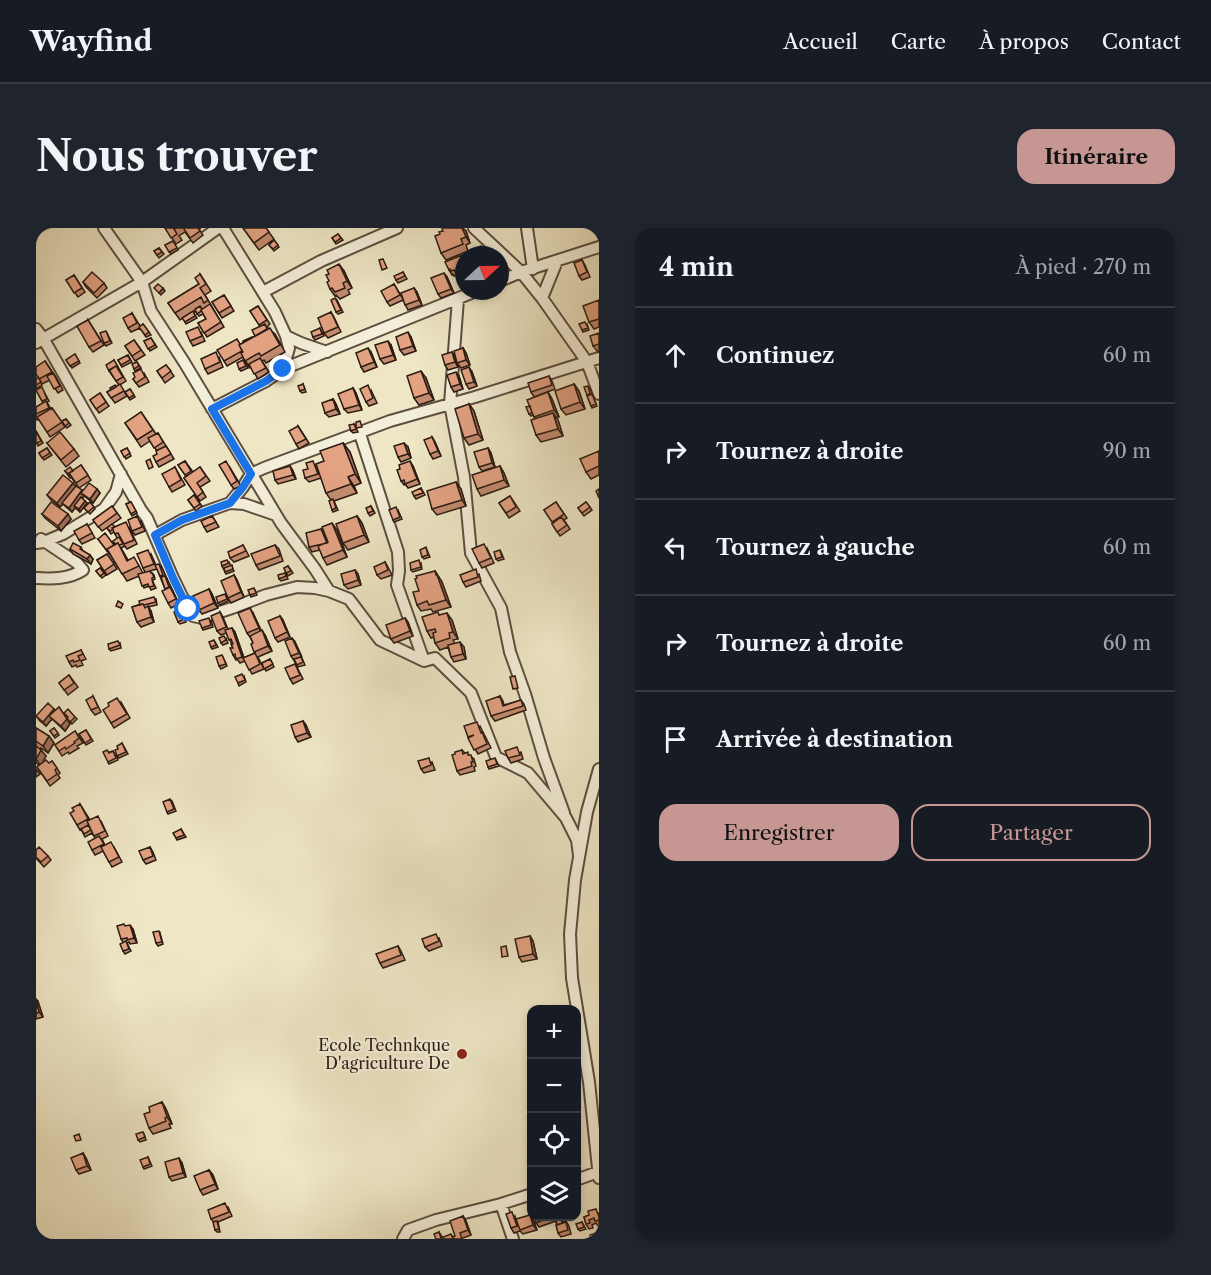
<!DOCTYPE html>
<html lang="fr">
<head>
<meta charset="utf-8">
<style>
	:root { --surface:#171b24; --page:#20242c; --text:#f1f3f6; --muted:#9ea1a6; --line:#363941; --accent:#c59692 }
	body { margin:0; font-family:"Libre Caslon Text",serif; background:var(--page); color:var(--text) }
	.controls { position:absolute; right:18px; bottom:18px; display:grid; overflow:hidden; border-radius:12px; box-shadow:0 3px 9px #0003 }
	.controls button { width:54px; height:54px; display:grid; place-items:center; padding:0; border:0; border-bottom:2px solid var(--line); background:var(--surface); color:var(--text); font:30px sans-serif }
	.compass { position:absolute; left:419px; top:18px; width:54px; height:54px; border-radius:50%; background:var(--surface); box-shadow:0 3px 9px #0003; rotate:68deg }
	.stop { position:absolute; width:18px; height:18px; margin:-14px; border:4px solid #1a73e8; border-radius:50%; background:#fff }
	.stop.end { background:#1a73e8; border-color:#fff; box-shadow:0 2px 6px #0008 }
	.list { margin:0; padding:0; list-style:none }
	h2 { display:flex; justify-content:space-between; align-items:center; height:78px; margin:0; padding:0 24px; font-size:26px }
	h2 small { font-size:20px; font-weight:400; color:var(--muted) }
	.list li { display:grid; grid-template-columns:39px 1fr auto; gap:18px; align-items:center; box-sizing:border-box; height:96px; padding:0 24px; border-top:2px solid var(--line) }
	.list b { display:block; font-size:22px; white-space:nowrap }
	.list em { font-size:20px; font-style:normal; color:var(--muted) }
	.actions { display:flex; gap:12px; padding:18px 24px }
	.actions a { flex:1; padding:14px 0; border:2px solid var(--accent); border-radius:18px; text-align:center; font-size:21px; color:var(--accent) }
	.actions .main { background:var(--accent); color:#111 }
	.icon { flex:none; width:33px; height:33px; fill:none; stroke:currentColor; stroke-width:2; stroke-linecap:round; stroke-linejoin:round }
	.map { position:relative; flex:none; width:563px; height:1011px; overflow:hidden; border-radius:18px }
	header { display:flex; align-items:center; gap:36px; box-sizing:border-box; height:84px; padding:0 30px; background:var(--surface); border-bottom:2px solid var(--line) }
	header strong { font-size:28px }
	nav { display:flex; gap:33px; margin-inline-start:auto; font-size:21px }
	.intro { display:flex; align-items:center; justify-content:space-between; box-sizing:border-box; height:144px; padding:0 36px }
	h1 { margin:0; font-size:42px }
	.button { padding:15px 27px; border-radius:18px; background:var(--accent); color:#111; font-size:21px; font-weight:700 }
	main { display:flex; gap:36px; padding:0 36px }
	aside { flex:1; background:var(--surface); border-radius:18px; box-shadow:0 3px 9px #0003 }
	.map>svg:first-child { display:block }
</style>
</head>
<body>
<header>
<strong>Wayfind</strong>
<nav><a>Accueil</a><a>Carte</a><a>À propos</a><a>Contact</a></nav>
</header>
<div class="intro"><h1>Nous trouver</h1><a class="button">Itinéraire</a></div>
<main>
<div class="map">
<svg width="563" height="1011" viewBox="0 0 563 1011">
	<rect width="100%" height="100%" fill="#eee6c5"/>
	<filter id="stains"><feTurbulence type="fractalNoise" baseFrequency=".00333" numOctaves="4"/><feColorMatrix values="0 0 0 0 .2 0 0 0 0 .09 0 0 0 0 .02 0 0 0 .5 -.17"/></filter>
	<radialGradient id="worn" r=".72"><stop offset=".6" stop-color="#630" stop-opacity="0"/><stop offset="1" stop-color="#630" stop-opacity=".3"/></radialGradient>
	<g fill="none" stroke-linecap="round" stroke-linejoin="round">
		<!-- minor casing -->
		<g stroke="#5c4e40" stroke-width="14">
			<path id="minor" d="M68 0 106 54 115 83 148 134 245 295 279 341 293 363
				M187 0 239 84 250 108 253 120 247 141
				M438 0 485 44 506 70 551 134 563 166
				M491 0 497 41
				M464 53 485 44 563 19
				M227 64 285 33 361 0
				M506 70 521 33
				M422 71 414 176 428 249 435 325 465 380 474 424 489 466 508 530 528 585
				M0 101 7 110 105 282 111 290 137 350 152 381 157 388 166 390 196 380 230 367 261 359 279 360 293 363 313 371 344 412 388 433 399 430 435 465 460 529 492 545 530 590 541 612 543 627
				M250 108 265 115 291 124
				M0 115 106 54 182 0
				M176 181 230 153 247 141 440 63
				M324 206 362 324 363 343 361 357 388 433
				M194 275 207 259 215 246 228 240 354 193 439 169 563 130
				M119 307 146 292 194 275 208 276 240 287
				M0 315 8 314 27 306 68 281 80 264 85 246
				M0 350C17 351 33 351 47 342L41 335 5 311
				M563 541 551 584 539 652 534 706 536 750 553 854 563 950
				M540 952 562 944
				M465 976 477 1011
				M367 1011 372 1002 400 992 465 976 496 966"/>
		</g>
		<!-- minor -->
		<use href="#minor" stroke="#f4efd9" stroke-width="10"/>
	</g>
	<!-- wall -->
	<path fill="#c38b70" stroke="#2b1b13" stroke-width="1.5" d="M129 0H165L163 1 167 7 157 15 149 4 143 8 146 12 140 16Z
		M207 0H230L238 11 223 22Z
		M430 3 434 15 430 17 432 23 410 32 405 25Z
		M302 6 307 12 300 16 296 10Z
		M238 12 243 19 238 23 233 17Z
		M137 13 142 22 135 26 129 17Z
		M123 20 128 26 123 30 118 23Z
		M428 30V48L423 50 421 47 418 48 417 46 416 47 413 42Z
		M546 32 549 37 554 49 546 52 543 48Z
		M308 43 316 60 312 62 314 66 304 71 300 67 299 68 294 61Z
		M367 44 371 51 362 55 360 52Z
		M164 46 175 63 169 67 188 99 171 109 162 95 170 91 167 86 163 88 159 83 157 84 161 90 150 96 147 90 144 92 132 75 163 56Z
		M38 47 49 64 42 69 30 52Z
		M411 49 418 65 405 70 402 66Z
		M47 54 68 55 71 60 61 70 50 59Z
		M358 56 367 71 378 60 381 64 386 77 372 82 367 72 354 78 351 74Z
		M188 67 198 83 186 90 176 74Z
		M301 72 307 84 302 86 300 84Z
		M563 72V99L558 101 553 94Z
		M222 78 234 96 231 99 239 106 249 124 230 135 228 132 226 133 233 144 222 151 215 139 214 140 207 129 191 138 188 133 205 116 219 108 224 98 214 83Z
		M295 84 298 89 305 104 292 110 288 105Z
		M96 85 104 98 107 96 115 107 110 109 104 100 95 104 92 100Z
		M52 92 68 117 57 124 53 119Z
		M551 96 553 102 547 104 546 102Z
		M284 100 288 108 279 112 277 109Z
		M165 104 169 113 157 118 154 113Z
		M71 105 76 115 70 118 68 115Z
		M563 105V124H562L557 118Z
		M375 109 380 123 368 127 364 122Z
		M115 110 121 119 114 123 108 113Z
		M98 112 109 127 99 133 89 118Z
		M355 117 360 132 348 136 344 131Z
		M427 120 430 125 434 137 425 140 421 135Z
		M335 124 341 139 328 144 325 139Z
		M416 124 419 129 422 139 412 142 409 137Z
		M39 126 44 135 36 140 30 132Z
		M92 127 96 134 86 139 82 132Z
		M183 129 187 139 172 146 169 141Z
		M78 132 90 153 84 157 91 168 79 175 71 164 83 157 73 143Z
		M207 132 212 140 205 143 203 141Z
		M9 133 20 149 27 162 22 165 14 152 6 156 0 146Z
		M101 134 105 140 99 143 98 141Z
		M130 137 138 148 129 155 121 143Z
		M436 144 441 158 433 161 430 156Z
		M108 145 113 154 103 159 97 151Z
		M423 148 427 161 418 164 415 159Z
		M513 148 516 153 519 161 498 169 495 164Z
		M2 149 6 157 0 161V151Z
		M390 150 398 172 383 177 378 170Z
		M267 156 270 164 266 165 264 163Z
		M538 156 543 163 549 181 530 187 525 181Z
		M317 160 320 165 326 182 312 185 308 181Z
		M554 160 561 178 556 180 551 167Z
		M94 161 99 169 94 172 89 164Z
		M0 162H7L13 173 11 174 15 181 16 180 29 199 14 209 3 191 1 192 0 190V179L7 175Z
		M335 162 341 175 333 178 330 174Z
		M512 164 516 171 523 189H520L522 192 527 208 505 214 500 207 499 191 497 187 495 188 493 186Z
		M64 165 73 178 63 185 54 172Z
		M297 171 300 176 304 186 293 189 289 185Z
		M433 176 438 183 447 212 433 217 428 210Z
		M105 184 120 206 122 205 138 231 123 239 120 234 121 223 114 213 105 219 89 195Z
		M30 191 35 197 31 200 26 193Z
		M318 196 322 204 317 205 315 203Z
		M262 198 273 215 263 221 260 216Z
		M0 203 7 215 2 218 0 214Z
		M396 209 399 214 405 228 397 231 394 226Z
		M11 215 38 221 43 228 30 239Z
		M307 215 314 224 325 255 318 258 321 265 298 273 302 282 297 284 296 282 295 272 290 265 285 250 273 254 269 250 280 237 288 233Z
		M372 219 375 230 365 234 362 229Z
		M11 220 16 227 8 232 3 225Z
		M91 220 95 228 90 231 85 223Z
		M452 220 455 225 459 239 446 243 443 239Z
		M563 223V247L555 251 550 244Z
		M149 233 157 244 164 239 174 253 164 259 170 269 164 273 148 250 150 248 142 237Z
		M45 237 55 252 43 260 35 249 34 250 29 243H37Z
		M193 238 205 258 198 261 195 257Z
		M254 238 257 243 260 251 242 256 239 252Z
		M377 238 384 256 372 260 370 257H368L365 253 364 241Z
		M464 238 468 245 473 258 445 268 441 261Z
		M139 239 149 257 136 264 133 259Z
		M420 254 425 261 430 278 401 287 396 281Z
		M39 258 46 263 61 261 64 265 57 275 48 268 46 270 51 275 44 284 39 280 36 284 30 279 27 276 24 279 15 272 11 267Z
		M385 260 389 267 380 271 378 268Z
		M158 267 166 278 160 283 152 272Z
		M474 268 484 283 473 290 463 275Z
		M54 274 59 281 54 286 48 280Z
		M95 274 101 285 96 288 90 276Z
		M520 274 531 290 528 292 534 301 524 308 516 296 517 295 508 282Z
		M550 274 556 282 548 288 542 280Z
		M76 278 85 290 66 303 57 292Z
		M335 278 339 285 334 288 332 285Z
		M362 282 366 291 358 294 357 292Z
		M6 286 35 291 25 303 9 290Z
		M176 288 183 299 171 304 168 299Z
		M321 288 326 295 333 314 312 322 307 315Z
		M105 293 109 303 99 307 96 303Z
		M51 296 59 310 46 316 43 312Z
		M79 299H93L101 316 91 321 88 317 89 318 85 320 92 332 102 336 107 345 109 344 107 340 115 326 120 337 125 338 143 376 135 380 132 375 129 361 121 341 114 343 115 345H116L118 347 119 351 117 352V354L120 360 115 362 113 358 108 360 103 348 91 353 75 328 62 311 79 316 81 310 78 304 75 306 71 300Z
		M285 301 289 305 301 302 311 329 291 337 287 330 284 322 276 324 273 319Z
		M207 317 213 328 198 334 194 330Z
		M239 317 243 321 247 333 223 342 220 337Z
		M45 319 47 323 54 327 57 331 55 336 37 326 34 321Z
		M451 320 458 335 446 340 443 335Z
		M391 322 394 329 388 331 386 329Z
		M465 324 468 331 462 333 460 331Z
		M71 326 81 341 71 347 61 332Z
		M193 334 198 343 190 346 186 338Z
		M349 334 352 339 356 347 345 351 341 347Z
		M385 335 386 341 377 344 375 342Z
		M252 338 257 345 252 348 248 340Z
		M64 340 70 347 66 350 60 343Z
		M319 342 322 346 325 357 312 361 308 357Z
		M399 343 406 354 415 379 397 384 395 381 385 383 381 377 383 363Z
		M249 345 252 351 245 353 243 351Z
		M443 346 445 353 430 359 427 354Z
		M198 347 201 352 208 369 195 375 192 370Z
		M173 361 176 366 182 380 166 386 163 382Z
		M219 362 221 367 215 369 214 367Z
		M190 368 192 373 184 377 182 375Z
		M120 371 121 377 112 379 115 383 118 394 105 399 101 394 96 379Z
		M145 384 150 394 144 396 142 394Z
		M184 384 187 389 192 401 196 400 199 404 208 430 219 425 217 415 214 409 211 405 217 385 225 403 229 407 236 423 222 429 228 441 216 446 209 433 204 435 201 431 200 432 197 427 196 416 190 405 185 407 181 403Z
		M404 387 416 392 422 411 417 412 419 416 428 419 430 431 418 434 415 429 412 419 404 422 399 415 398 409 395 410 391 403Z
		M244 388 247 392 254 409 242 414 239 410Z
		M369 390 372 394 377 408 358 415 355 411Z
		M175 392 177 399 167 402 166 400Z
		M190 410 192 415 187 417 185 415Z
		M179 414 182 419 176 421 175 419Z
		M259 414 269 437 262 439 255 428Z
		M84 415 85 420 75 423 73 421Z
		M45 422 50 431 45 433 47 437 41 439 40 437 36 439 33 434Z
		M187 429 191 438 185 441 183 438Z
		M234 431 238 439 230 443 226 435Z
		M259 436 262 441 267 451 257 456 254 451Z
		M33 447 42 459 32 467 23 455Z
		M208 448 210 454 203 458 202 455Z
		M57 468 65 484 59 487 55 482Z
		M464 468 467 473 468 477 485 472 488 476 490 482 459 493 455 488Z
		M85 474 94 490 78 500 75 495Z
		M18 481 34 496 29 503 16 491 10 498 4 493 0 488Z
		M32 489H39L41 491 36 496 31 490Z
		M267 493 270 497 275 509 262 514 259 509Z
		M444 498 455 520 442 526 432 509Z
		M0 500 13 508 18 515 12 525 5 520 4 521 10 528 6 535H13L16 533 24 545 22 547 24 550 14 558 1 539 3 537 0 535Z
		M18 500 23 507 19 510 14 503Z
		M50 502 57 513 50 517 43 506Z
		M39 503 47 515 41 518 43 520 33 526 32 524 26 528 19 517Z
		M86 515 92 526 83 530 81 528 82 521Z
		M426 522 429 525 433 527 438 531 440 538 438 539 439 543 424 547 421 543Z
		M77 523 82 532 73 536 72 534 73 524Z
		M485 524 487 531 475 535 472 530Z
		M460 532 463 538 453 541 452 539Z
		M396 534 399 542 388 545 385 541Z
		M0 541 4 546 0 549Z
		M136 573 140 583 132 586 131 584Z
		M44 576 54 592 65 593 72 608 66 611 69 617 78 619 86 634 76 639 67 623 59 627 56 622 59 610 56 605 49 609 45 601 44 602 41 597Z
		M145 601 150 609 141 612 140 610Z
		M114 619 117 624 120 632 110 636 107 632Z
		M0 622 12 628 15 632 8 639 0 630Z
		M89 698 97 701 101 715 94 716 93 714 91 715 95 723 89 726 87 723V714L85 711Z
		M124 705 127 716 122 718 120 715Z
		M494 708 497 713 501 731 486 734 483 729Z
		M403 710 406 718 393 723 389 719Z
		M362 718 365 723 369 732 347 740 344 735Z
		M0 771 7 789 0 791Z
		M126 874 130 881 136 896H133L135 900 117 906 113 900 114 884Z
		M108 906 110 912 104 914 102 912Z
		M47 925 50 930 55 942 43 946 40 942Z
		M112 929 116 938 108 941 107 939Z
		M146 935 150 949 136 953 133 949Z
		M173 942 177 947 182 961 167 967 164 962Z
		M192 979 196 988 182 994 184 1004H181L179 1002 178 994 175 991Z
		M563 985V998H562L560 995 556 997 557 1000 553 1001 550 996 548 989Z
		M427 988 430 993 435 1007 427 1010 400 1011 403 1004 406 1009 419 1008Z
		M479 988 480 991 497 992 501 1002 487 1006 484 1003 478 1005 475 1000Z
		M498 988H521L522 991 526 994 530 993 533 998 535 1006 525 1009 522 1005 520 993 503 999 500 995Z
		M546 994 550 1001 544 1003 542 1001Z"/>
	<!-- shaded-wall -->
	<path fill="#9f715b" stroke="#2b1b13" stroke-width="1.5" d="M426 0H427L430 3 434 15 430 9Z
		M303 36 308 43 316 60 311 53Z
		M408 45 411 49 418 65 415 61Z
		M127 60 129 63 125 67 123 65Z
		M378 60 381 64 386 77 383 72Z
		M372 104 375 109 380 123 377 118Z
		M352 113 355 117 360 132 357 127Z
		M332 120 335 124 341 139 338 134Z
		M427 120 430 125 434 137 430 132Z
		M416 124 419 129 422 139 419 134Z
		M433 139 436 144 441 158 438 154Z
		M385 143 390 150 398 172 393 165Z
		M420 144 423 148 427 161 424 156Z
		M538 156 543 163 549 181 544 174Z
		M317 160 320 165 326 182 323 177Z
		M512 164 516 171 523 189 518 182Z
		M297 171 300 176 304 186 300 181Z
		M433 176 438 183 447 212 442 206Z
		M517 185 522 192 527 208 522 201Z
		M396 209 399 214 405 228 402 223Z
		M307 215 314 224 325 255 319 246Z
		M368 215 372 219 375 230 372 226Z
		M452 220 455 225 459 239 456 235Z
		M374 233 377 238 384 256 381 251Z
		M254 238 257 243 260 251 257 247Z
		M464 238 468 245 473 258 468 252Z
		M312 249 318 258 321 265 315 256Z
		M420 254 425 261 430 278 426 272Z
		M37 255 41 260 24 279 21 275Z
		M61 261 64 265 57 275 54 271Z
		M46 262 49 267 45 265 48 268 36 284 33 280Z
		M49 273 51 275 44 284 43 281Z
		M32 286 35 291 25 303 22 298Z
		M321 288 326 295 333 314 328 307Z
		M296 295 301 302 311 329 307 322Z
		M54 327 57 331 55 336 51 331Z
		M319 342 322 346 325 357 322 352Z
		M399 343 406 354 415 379 410 372Z
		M198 347 201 352 208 369 205 364Z
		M173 361 176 366 182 380 178 375Z
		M112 378 115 383 118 394 115 389Z
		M214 380 217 385 226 404 223 400Z
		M411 385 416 392 422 411 417 404Z
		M244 388 247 392 254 409 251 404Z
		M369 390 372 394 377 408 374 403Z
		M196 400 199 404 209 433 206 429Z
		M226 402 229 407 236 423 232 418Z
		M256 410 259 414 266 429 263 425Z
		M424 414 428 419 430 431 427 426Z
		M23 479 34 496 29 503 25 498Z
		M18 481 21 486 13 488 16 491 10 498 7 494Z
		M267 493 270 497 275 509 271 505Z
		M13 508 18 515 12 525 7 518Z
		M5 522 10 528 5 538 0 531Z
		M94 697 97 701 101 715 98 710Z
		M494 708 497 713 501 731 497 726Z
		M0 771 2 773 7 789 3 784Z
		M126 874 130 881 136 896 131 889Z
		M47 925 50 930 55 942 51 938Z
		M143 930 146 935 150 949 147 945Z
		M173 942 177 947 182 961 179 956Z
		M494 987 497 992 501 1002 497 997Z
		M427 988 430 993 435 1007 432 1002Z"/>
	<!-- building -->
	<path fill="#e3a282" stroke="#2b1b13" stroke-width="1.5" d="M129 0H140L138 1 141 6 135 10Z
		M149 0H162L164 3 154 10 148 1Z
		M207 0H230L233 4 218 15Z
		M407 0H426L430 9 425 11 427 16 405 25 399 8 404 6 403 4 407 3 406 1Z
		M302 6 305 10 299 14 296 10Z
		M238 12 242 17 237 21 233 17Z
		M137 13 141 20 133 24 129 17Z
		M445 18 449 27H443V26L439 27H432L431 24Z
		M123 20 126 24 121 27 118 23Z
		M426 27 428 33V42L420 45 418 42 415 43 414 41 413 42 409 34Z
		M347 31 351 40 346 42 343 32Z
		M546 32 551 44 543 48 538 35Z
		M303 36 311 53 307 55 309 60 299 64 296 60 294 61 291 54 293 53 290 47 293 46 291 42Z
		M56 44 68 55 58 65 47 54Z
		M367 44 369 48 360 52 358 48Z
		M408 45 415 61 402 66 395 50Z
		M164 46 170 56 164 60 172 72 168 75 165 69 139 85 132 75 163 56 159 50Z
		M38 47 46 60 38 65 30 52Z
		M122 56 127 60 123 65 118 60Z
		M358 56 364 67 351 74 345 63Z
		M378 60 383 72 369 77 365 65Z
		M188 67 195 78 183 85 176 74Z
		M299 70 305 82 300 84 295 72Z
		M563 72V91L553 94 547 78Z
		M174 76 185 94 168 105 162 95 170 91 165 82Z
		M164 78 166 81 165 82V83L161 86 159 81Z
		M222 78 231 92 223 97 214 83Z
		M157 83 159 88 149 94 146 90Z
		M295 84 302 99 288 105 282 90Z
		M96 85 101 95 92 100 87 90Z
		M52 92 65 113 53 119 41 98Z
		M549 94 552 100 546 102 543 96Z
		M107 96 113 104 109 107 103 99Z
		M229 96 231 101 219 108 216 102Z
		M162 99 166 108 154 113 150 104Z
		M234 100 244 117 225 128 223 125 209 133 205 125 207 124 203 117Z
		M284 100 286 106 277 109 275 104Z
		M70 103 74 113 68 115 64 105Z
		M372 104 377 118 364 122 360 109Z
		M563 105V116L557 118 554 108Z
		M216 109H217L207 115V113Z
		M115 110 119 117 112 121 108 113Z
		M201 111 204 116 203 117 206 123 188 133 181 122Z
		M98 112 105 122 96 128 89 118Z
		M352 113 357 127 344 131 339 117Z
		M332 120 338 134 325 139 320 125Z
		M427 120 430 132 421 135 418 123Z
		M180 124 184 134 169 141 165 131Z
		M416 124 419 134 409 137 406 127Z
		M39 126 43 133 34 138 30 132Z
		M92 127 94 132 85 137 82 132Z
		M224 130 230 140 218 146 213 136Z
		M78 132 82 139 80 138 73 143 70 137Z
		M207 132 210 138 203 141 201 135Z
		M9 133 16 144 3 151 0 146V139Z
		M101 134 103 138 98 141 96 136Z
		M130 137 135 143 126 150 121 143Z
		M80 138 87 149 80 153 73 142Z
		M433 139 438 154 430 156 425 142Z
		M105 141 109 149 100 155 97 151 99 149 97 145Z
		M385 143 393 165 378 170 371 148Z
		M420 144 424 156 415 159 411 147Z
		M17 145 24 158 18 161 11 148Z
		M513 148 516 157 495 164 492 155Z
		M2 149 5 154 0 157V151Z
		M84 156 88 163 75 170 71 164Z
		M267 156 269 161 264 163 262 158Z
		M538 156 544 174 525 181 519 163Z
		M79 157 80 159 75 162 74 160Z
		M332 157 337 170 330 174 324 161Z
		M552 158 554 166 551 167 548 159Z
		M6 159 11 171 6 173 0 162Z
		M317 160 323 177 308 181 302 166Z
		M94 161 98 167 93 170 89 164Z
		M512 164 518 182 498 189 491 172Z
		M64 165 70 174 60 181 54 172Z
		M556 166 560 176 555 178 551 168Z
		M297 171 300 181 289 185 286 175Z
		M10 173 13 180 0 186V179Z
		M433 176 442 206 428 210 419 181Z
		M494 178 496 185 493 186 490 179Z
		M16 180 26 194 11 204 1 189Z
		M105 184 117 202 101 212 89 195Z
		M517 185 522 201 500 207 495 192Z
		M30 191 33 195 29 198 26 193Z
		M324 193 326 199 320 200V194Z
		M318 196 320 201 315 203 313 197Z
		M262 198 270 211 260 216 253 203Z
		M0 203 5 213 1 215 0 214Z
		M24 204 38 221 25 232 11 215Z
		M122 205 127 214 118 220 112 210Z
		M396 209 402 223 394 226 388 212Z
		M307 215 319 246 312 249 315 256 290 265 280 236 288 233 284 223Z
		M368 215 372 226 362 229 358 218Z
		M130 218 135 226 120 234 117 228 121 226 120 223Z
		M11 220 14 225 6 230 3 225Z
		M91 220 94 225 88 229 85 223Z
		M452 220 456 235 443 239 438 224Z
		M563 223V238L550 244 544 231Z
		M114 231 117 239 113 241 110 233Z
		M149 233 155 243 149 247 142 237Z
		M190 233 201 253 195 257 183 237Z
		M277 233 282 246 269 250 267 242 272 241 270 235Z
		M374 233 381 251 369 256 368 252 365 253 361 242 364 241 363 237Z
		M45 237 52 247 40 255 33 245Z
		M254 238 257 247 239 252 237 243Z
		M464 238 468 252 441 261 436 247Z
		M34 239 37 243 33 245 34 247H33L29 243Z
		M139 239 145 252 133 259 126 246Z
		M164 239 170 248 161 255 167 264 161 269 148 250Z
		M27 247 37 255 21 275 11 267Z
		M420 254 426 272 396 281 391 263Z
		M53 255 61 261 54 271 45 265Z
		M40 258 46 262 33 280 26 275Z
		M385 260 387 265 378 268 376 264Z
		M563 261V270L560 263Z
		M158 267 164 276 158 280 152 272Z
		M474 268 480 279 470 285 463 275Z
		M45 269 49 273 43 281 38 278Z
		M297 271 300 280 296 282 293 273Z
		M15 274 32 286 22 298 6 286Z
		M54 274 58 279 52 284 48 280Z
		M95 274 100 283 95 286 90 276Z
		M520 274 528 286 516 294 508 282Z
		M550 274 554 279 546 285 542 280Z
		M76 278 81 285 62 299 57 292Z
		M335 278 337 283 332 285 330 280Z
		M360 279 364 289 357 292 353 282Z
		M101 288 106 299 96 303 92 292Z
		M176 288 180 294 168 299 165 293Z
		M321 288 328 307 307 315 300 296Z
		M525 289 531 297 521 304 516 296Z
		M90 294 98 312 88 316 82 305 79 306 76 300Z
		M296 295 307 322 287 330 282 318 292 314 286 299Z
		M51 296 56 305 43 312 38 303Z
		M76 296 79 299 76 300 77 301 74 303 71 300Z
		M285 301 291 315 273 319 270 305Z
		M69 305 78 317 71 321 72 323H71L62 311Z
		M83 309 87 316 83 317 82 315 79 316 77 313Z
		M37 315 45 319 44 321 54 327 51 331 34 321Z
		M82 315 91 333 98 329 103 338 86 346 71 321Z
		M448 316 455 330 443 335 436 321Z
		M207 317 210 323 194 330 192 324Z
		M239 317 244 328 220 337 215 326Z
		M390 319 392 327 386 329 384 322Z
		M112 322 118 336 107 340 101 326Z
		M464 322 466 329 460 331 458 324Z
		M71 326 78 336 68 343 61 332Z
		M191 332 193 335 186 338 185 334Z
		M383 332 385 339 375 342 374 335Z
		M349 334 352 342 341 347 338 339Z
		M123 336 127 347 124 348 119 337Z
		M196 337 197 341 189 344 188 340Z
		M252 338 255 343 250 345 248 340Z
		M64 340 68 345 64 348 60 343Z
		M440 341 442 349 427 354 424 347Z
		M319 342 322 352 308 357 305 346Z
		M114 343 115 345H116L118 349 116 350V352L118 358 113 359 112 356 106 358 102 346Z
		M399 343 400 347H401L410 372 393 377 391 373 381 377 377 364 383 363 379 351 381 350 380 348Z
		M249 345 250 348 243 351 242 347Z
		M198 347 205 364 192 370 185 353Z
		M129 348 133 359 129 361 125 349Z
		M134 359 140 371 132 375 126 363Z
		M218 360 220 365 214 367 212 362Z
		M173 361 178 375 163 382 157 368Z
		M189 366 191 371 182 375 180 369Z
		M118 369 120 374 108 377 107 376 104 377 103 373Z
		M82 373 87 376 85 380 80 378Z
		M107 376 109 380 112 378 115 389 101 394 96 379Z
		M214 380 223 400 211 405 202 385Z
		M144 381 148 391 142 394 138 384Z
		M184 384 190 399 181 403 175 388Z
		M402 384 403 387 411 385 417 404 413 405 414 410 399 415 397 405 400 404 399 401 391 403 386 389Z
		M244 388 251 404 239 410 232 393Z
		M173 390 175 397 166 400 163 393Z
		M369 390 374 403 355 411 350 397Z
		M196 400 206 429 200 431 199 426 197 427 194 420H197L195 416H197L195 411 193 412 189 402Z
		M226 402 232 418 218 424 215 416 217 415 214 408Z
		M188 408 190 412 185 415 183 410Z
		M256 410 263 425 255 428 249 413Z
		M178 412 180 417 175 419 173 414Z
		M82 413 84 417 73 421 72 416Z
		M424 414 427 426 415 429 412 417Z
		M45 422 47 426 42 428 44 432 38 434 37 432 33 434 30 428Z
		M219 425 224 436 213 442 207 430Z
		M186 427 190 436 183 438 180 429Z
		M265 429 267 434 261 437 258 431Z
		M234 431 237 436 228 441 226 435Z
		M259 436 264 447 254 451 249 440Z
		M206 446 209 452 202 455 199 449Z
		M33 447 38 455 28 462 23 455Z
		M479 448 482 460 477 461 474 449Z
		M57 468 62 479 55 482 50 472Z
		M464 468 467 478 485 472 487 478 455 488 450 473Z
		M81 470 91 486 75 495 67 482 73 478 72 475Z
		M12 475 18 481 7 494 0 488Z
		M23 479 31 491 25 498 13 488Z
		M32 481 39 489 34 494 31 490 32 489 28 485Z
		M267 493 271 505 259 509 255 497Z
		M441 494 445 505 446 504 451 516 438 522 432 510 438 507 432 509 428 498Z
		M0 500 13 508 7 518 0 513Z
		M18 500 22 505 18 508 14 503Z
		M50 502 55 511 49 515 43 506Z
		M39 503 43 510 38 514 39 515 30 521 29 519 23 523 19 517Z
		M86 515 90 524 81 528 79 522 82 521 81 518Z
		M0 518 5 522 0 531Z
		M481 519 484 527 472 530 469 523Z
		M71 522 73 525 77 523 80 530 72 534 67 524Z
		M426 522 427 526 432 524V527H435L437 534H435L436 538 421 543 416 527 419 526V524Z
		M393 530 395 537 385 541 382 533Z
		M459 530 461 536 452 539 450 533Z
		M10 532 13 535 16 533 21 540 19 542 21 546 11 553 1 539Z
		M134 571 138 581 131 584 127 574Z
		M44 576 52 591 41 597 34 585 38 583 36 580Z
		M62 588 69 603 58 608 51 593Z
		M52 597 55 602 48 606 45 601Z
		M145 601 148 607 140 610 137 605Z
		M63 608 68 616 56 622 52 614Z
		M75 614 83 629 73 634 65 619Z
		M3 619 12 628 5 634 0 629V622Z
		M114 619 117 628 107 632 103 623Z
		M88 696 89 698 94 697 98 710 91 712V710L85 711 81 698Z
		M123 703 126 714 120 715 117 704Z
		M400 706 403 713 389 719 386 711Z
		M494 708 497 726 483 729 479 711Z
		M90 713 93 721 87 723 84 716Z
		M362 718 365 727 344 735 340 726Z
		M470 718 472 728 466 729 465 719Z
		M0 774 3 784 0 786Z
		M493 815H495V831Z
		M126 874 131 889 129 890 130 893 113 900 108 886 114 884 113 879Z
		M107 904 109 909 102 912 100 906Z
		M43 906 45 912 40 913 38 908Z
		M47 925 51 938 40 942 35 930Z
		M112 929 114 936 107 939 104 932Z
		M143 930 147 945 133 949 129 934Z
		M173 942 179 956 164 962 158 948Z
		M495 968V976H494L492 969Z
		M189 975 193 984 175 991 172 982Z
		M560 981 563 989V992L559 993 558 990 553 992 554 995 550 996 548 989 553 987 552 983Z
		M476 984 481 998 475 1000 470 986Z
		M494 987 497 997 484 1002 480 991Z
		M427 988 432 1002 424 1005 426 1011H418L417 1009 419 1008 414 993Z
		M498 988H517L500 995Z
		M525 990 526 994 530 993V994L521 997 520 992Z
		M181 993 183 1001 179 1002 177 994Z
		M530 994 532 1002 522 1005 520 997Z
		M546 994 548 999 542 1001 540 996Z
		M403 1004 405 1010 415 1006 417 1011H400L398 1006Z
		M563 1004V1011H555L554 1007Z"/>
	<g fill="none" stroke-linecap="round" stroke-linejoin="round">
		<!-- route -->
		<path stroke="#1a73e8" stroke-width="8" d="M152 381 137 350 119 307 146 292 194 275 207 259 215 246 176 181 230 153 247 141"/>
	</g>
	<!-- markers -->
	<circle fill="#8f2418" stroke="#f4efd9" stroke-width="2" cx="426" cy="826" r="6"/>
	<g text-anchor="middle" stroke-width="4.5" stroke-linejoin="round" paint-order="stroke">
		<!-- poi labels -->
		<g font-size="16" fill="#2b1b13" stroke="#f4efd9" text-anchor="end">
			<text x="414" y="823">Ecole Technkque<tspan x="414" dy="18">D'agriculture De</tspan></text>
		</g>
	</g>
	<rect width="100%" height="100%" filter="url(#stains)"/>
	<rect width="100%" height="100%" fill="url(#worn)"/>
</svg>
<div class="controls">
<button>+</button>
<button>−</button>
<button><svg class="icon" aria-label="locate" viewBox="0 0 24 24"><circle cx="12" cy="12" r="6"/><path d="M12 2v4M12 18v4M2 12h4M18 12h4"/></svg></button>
<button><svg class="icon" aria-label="layers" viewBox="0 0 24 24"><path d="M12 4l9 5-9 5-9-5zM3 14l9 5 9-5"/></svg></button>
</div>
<svg class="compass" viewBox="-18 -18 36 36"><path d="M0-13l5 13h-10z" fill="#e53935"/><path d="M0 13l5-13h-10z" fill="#9ea1a6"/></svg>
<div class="stop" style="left:152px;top:381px"></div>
<div class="stop end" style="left:247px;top:141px"></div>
</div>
<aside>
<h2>4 min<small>À pied · 270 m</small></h2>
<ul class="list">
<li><svg class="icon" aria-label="ahead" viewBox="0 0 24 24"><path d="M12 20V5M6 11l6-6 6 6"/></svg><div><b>Continuez</b></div><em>60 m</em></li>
<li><svg class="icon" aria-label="right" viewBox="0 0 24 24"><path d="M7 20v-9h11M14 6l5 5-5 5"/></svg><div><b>Tournez à droite</b></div><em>90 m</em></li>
<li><svg class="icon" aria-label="left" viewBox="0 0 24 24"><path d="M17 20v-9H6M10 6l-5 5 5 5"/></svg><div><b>Tournez à gauche</b></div><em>60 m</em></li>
<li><svg class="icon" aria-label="right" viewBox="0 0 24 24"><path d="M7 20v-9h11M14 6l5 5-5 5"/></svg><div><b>Tournez à droite</b></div><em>60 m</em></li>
<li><svg class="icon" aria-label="arrive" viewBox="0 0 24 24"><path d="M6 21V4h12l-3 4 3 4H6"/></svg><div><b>Arrivée à destination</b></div></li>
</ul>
<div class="actions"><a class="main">Enregistrer</a><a>Partager</a></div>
</aside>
</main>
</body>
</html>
